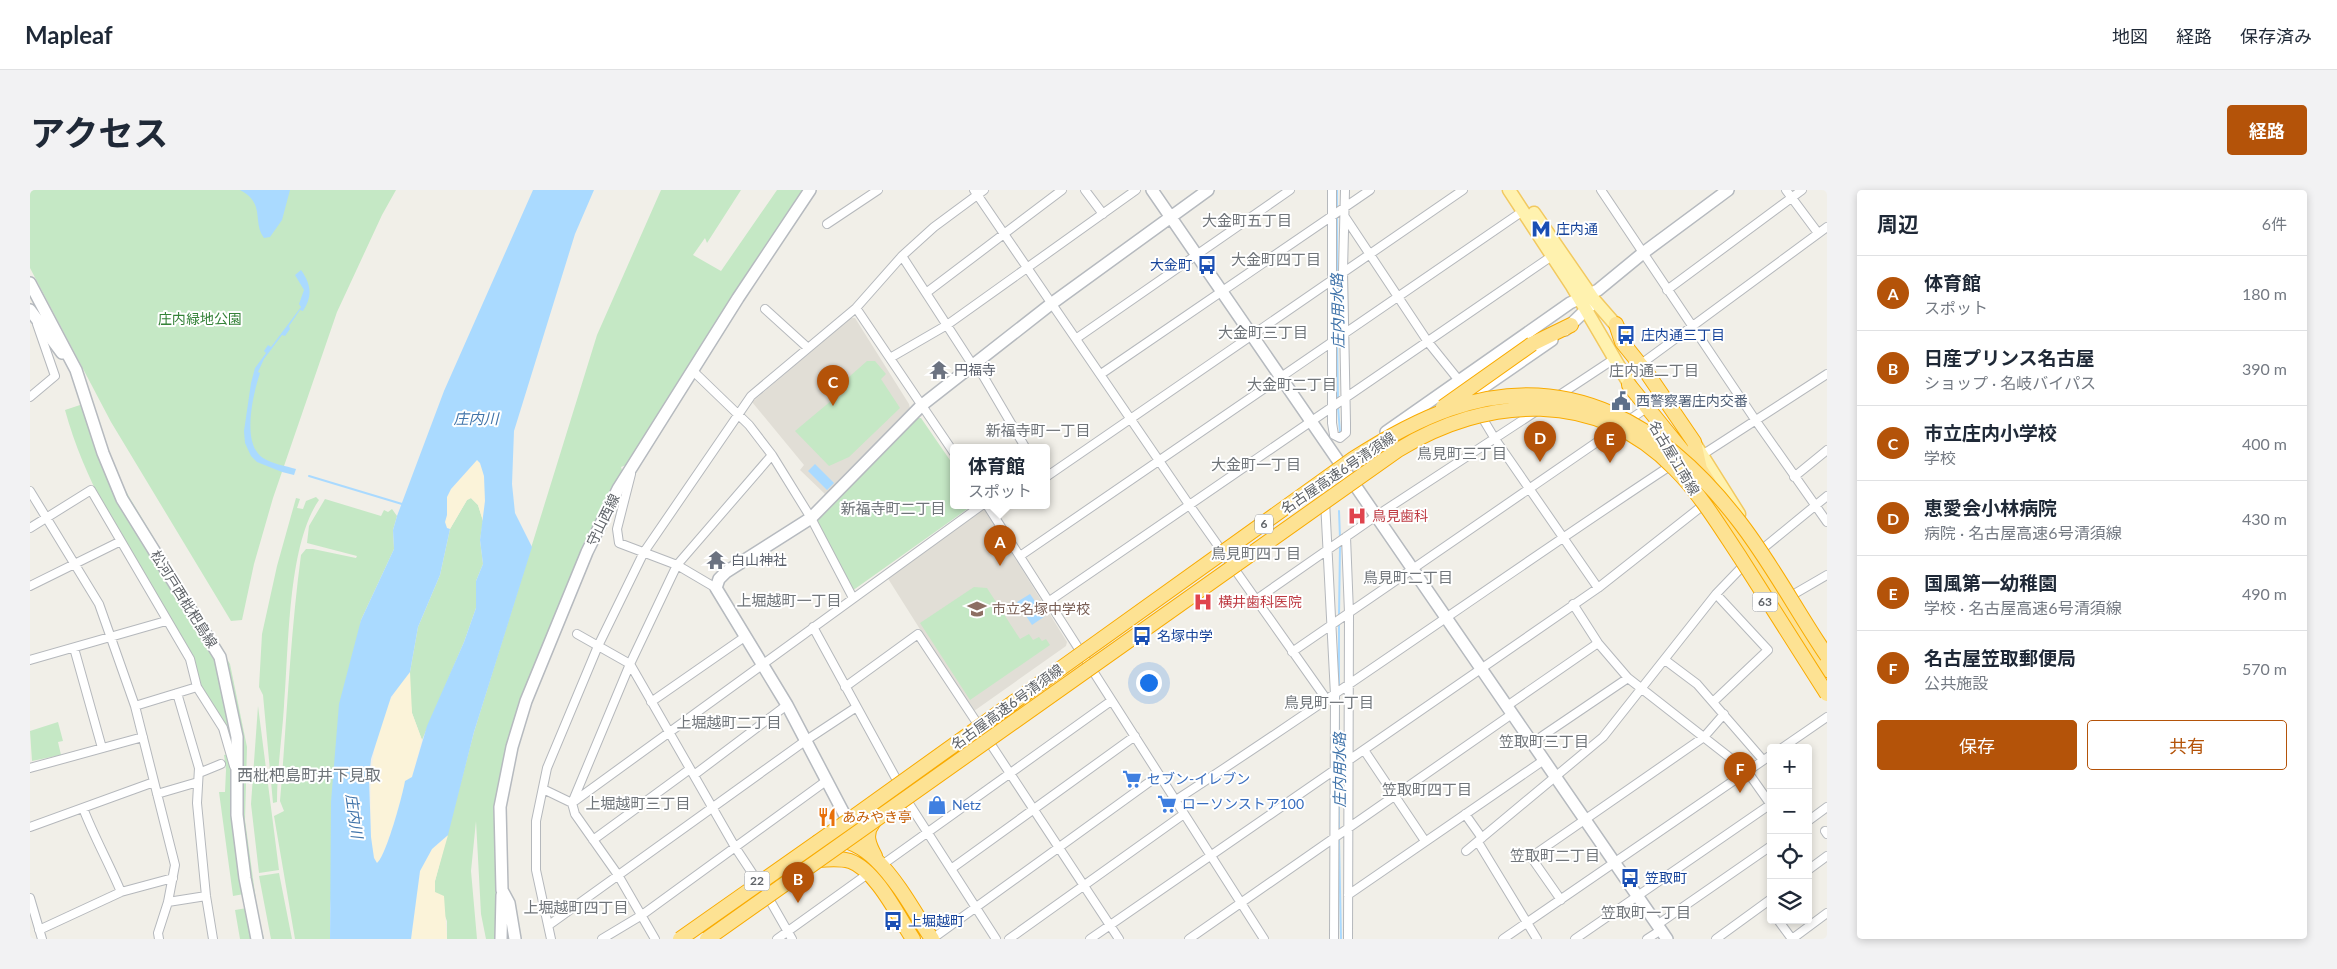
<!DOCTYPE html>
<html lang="ja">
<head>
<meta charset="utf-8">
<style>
	:root { --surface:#fff; --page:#f2f2f3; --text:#1f2937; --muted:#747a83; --line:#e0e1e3; --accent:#b45309 }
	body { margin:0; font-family:Lato,"Noto Sans JP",sans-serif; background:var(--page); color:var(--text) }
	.controls { position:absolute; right:15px; bottom:15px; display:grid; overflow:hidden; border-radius:5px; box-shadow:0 2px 8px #0003 }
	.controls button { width:45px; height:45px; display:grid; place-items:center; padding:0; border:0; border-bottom:1px solid var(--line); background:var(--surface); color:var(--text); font:25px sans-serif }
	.you { position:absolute; left:1118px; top:492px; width:18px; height:18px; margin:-12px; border:4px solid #fff; border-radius:50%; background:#1a73e8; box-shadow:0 0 0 8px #1a73e833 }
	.badge { display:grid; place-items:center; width:32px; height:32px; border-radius:50%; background:var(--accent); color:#fff; font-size:16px; font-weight:700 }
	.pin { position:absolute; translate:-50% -41px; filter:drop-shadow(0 1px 2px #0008) }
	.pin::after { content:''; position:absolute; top:26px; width:18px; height:15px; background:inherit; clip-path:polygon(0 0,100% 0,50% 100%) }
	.popup { position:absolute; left:920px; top:254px; width:100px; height:65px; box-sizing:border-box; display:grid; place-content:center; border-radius:5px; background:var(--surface); filter:drop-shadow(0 1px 4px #0005); font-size:16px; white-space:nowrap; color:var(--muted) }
	.popup b { font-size:19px; color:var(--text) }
	.popup::after { content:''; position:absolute; left:50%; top:100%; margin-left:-10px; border:10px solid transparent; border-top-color:var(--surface) }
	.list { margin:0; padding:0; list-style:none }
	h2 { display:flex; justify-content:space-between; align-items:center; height:65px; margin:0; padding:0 20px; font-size:21px }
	h2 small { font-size:16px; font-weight:400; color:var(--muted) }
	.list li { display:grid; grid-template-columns:32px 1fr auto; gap:15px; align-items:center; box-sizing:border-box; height:75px; padding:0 20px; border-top:1px solid var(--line) }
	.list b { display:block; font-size:19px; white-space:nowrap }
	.list p { margin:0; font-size:16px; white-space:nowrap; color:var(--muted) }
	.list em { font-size:16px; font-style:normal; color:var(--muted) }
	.actions { display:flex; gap:10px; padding:15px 20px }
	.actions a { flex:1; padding:11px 0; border:1px solid var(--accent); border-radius:5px; text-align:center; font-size:18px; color:var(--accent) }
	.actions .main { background:var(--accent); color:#fff }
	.icon { flex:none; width:28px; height:28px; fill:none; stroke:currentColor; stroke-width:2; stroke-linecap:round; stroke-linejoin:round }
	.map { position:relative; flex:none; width:1797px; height:749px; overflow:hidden; border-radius:5px }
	header { display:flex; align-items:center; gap:30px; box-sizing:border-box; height:70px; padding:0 25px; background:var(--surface); border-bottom:1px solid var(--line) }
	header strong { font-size:24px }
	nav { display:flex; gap:28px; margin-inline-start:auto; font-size:18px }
	.intro { display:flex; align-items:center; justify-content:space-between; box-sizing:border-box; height:120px; padding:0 30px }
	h1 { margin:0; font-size:35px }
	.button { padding:12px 22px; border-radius:5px; background:var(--accent); color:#fff; font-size:18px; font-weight:700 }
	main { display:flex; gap:30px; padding:0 30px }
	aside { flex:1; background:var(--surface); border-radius:5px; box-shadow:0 2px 8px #0003 }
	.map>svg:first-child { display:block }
</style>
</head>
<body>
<header>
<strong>Mapleaf</strong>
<nav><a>地図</a><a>経路</a><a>保存済み</a></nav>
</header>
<div class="intro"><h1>アクセス</h1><a class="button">経路</a></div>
<main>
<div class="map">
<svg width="1797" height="749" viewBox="0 0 1797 749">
	<rect width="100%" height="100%" fill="#f1efe8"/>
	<!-- education -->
	<path fill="#e1ded6" d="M820 128H825L879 214 880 219 796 305 770 280 774 275 722 212Z
		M954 318 1037 452 1036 456 944 521 941 520 857 387Z"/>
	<!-- green -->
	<path fill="#c5e8c5" d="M0 0H366L352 25 307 122 243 308 224 374 212 430 201 431 81 232 0 78Z
		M631 0H711L677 53 675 48 663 65 691 81 747 0H780L604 272 591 277 593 283C563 333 541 386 519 439 497 492 474 548 468 605 463 653 467 701 468 749H456L451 724 446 631 441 681 447 749H417V731L405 702V691L444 542 567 145Z
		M837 171H845L856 184 851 189 870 218 819 267 799 276 765 241 814 200 811 194Z
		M53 214 99 328 123 371 184 466 203 547 204 568C175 505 143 445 110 385 81 331 51 279 35 220Z
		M888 228H891L924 276V315H943L822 401 784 332Z
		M70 236 89 289 101 310 200 474 217 557 215 630 228 725 234 749H231L220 686 211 608 213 557 198 477 99 311 87 290Z
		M286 307 289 310C257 356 259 460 254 516 252 548 247 580 247 612L243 613 233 505 229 497 232 444 247 376 266 308 270 309 267 318 273 319 276 311Z
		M441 308 448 315 453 331 450 350 453 374 446 391V418L434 452 392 550 382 523 380 508V482L388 437 410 385 420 339 437 310Z
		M295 309 351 326 354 320 358 322 362 319 367 326 363 340 364 359 331 430 300 718V749H265L244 626 254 621 250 611C257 529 260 447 271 365L276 359H283L326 368 327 366 277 353 279 336Z
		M944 397 957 398 990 449 999 444 1003 450 1009 447 1012 451 1016 449 1020 455 940 510 890 433Z
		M228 516 249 680 229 683 221 614Z
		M28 532 33 551 28 552 31 565 2 571 0 541Z
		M199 564 203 581 214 704 203 706 189 602H195L196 580 194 565Z
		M249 683 262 749H241L229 686Z
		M217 718 222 749H210L205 720Z"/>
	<!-- sand -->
	<path fill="#fbf3d9" d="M447 270C458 280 455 316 453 331L448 315 441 308 437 310 420 339 417 338 415 332 417 325V307L421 299Z
		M380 482 382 523 392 550 382 587 375 592C373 604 355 668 347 673 340 662 341 644 341 631 339 579 343 522 380 482Z
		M418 645 405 691V702L414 706 417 749H381L390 681 402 659Z"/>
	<!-- water -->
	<path fill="#aadaff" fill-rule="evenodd" d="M210 0H260L252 30 240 47 234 48C222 33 236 13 210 0Z
		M503 0H564L545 44 484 241 482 294 485 323 502 357 444 542 418 645 402 659 390 681 381 749H300L301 612 309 514 331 430 364 359 363 340 367 326 414 201ZM447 270 450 273 454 286 455 311 450 350 453 374 446 391V418L434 452 397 536 382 587 375 591C373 604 356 667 347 673L344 668 341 647 339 589 341 569 361 507 380 482 388 437 410 385 420 339 417 338 415 332 417 325V307L421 299Z
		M271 80C281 94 283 106 273 121L270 120 259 136 260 139 255 146 252 145 234 169 228 182 230 183C223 204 211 254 233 268 242 274 256 276 266 279L264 285 252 282 227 272 221 266 215 253 214 241 221 193 225 178 236 163 234 161 238 155 241 157 271 117 269 114 274 100 265 85Z
		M785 274 804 293 797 300 778 281Z
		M1000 404 1015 426 1002 435 987 412Z"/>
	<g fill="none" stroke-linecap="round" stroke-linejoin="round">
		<!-- stream -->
		<path stroke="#aadaff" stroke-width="2" d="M1307 0V20
			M1307 25V83
			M1307 145V90
			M1307 152 1308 210
			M1308 217 1310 242
			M279 286 372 314
			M1309 321 1310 348
			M1309 426 1310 356
			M1309 498V433
			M1309 573V503
			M1309 580V641
			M1309 648 1311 749"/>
		<!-- street casing -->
		<g stroke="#b5b8bc" stroke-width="10">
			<path id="street" d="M944 0 1160 316 1297 510
				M1055 0 1073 24
				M1302 0V233L1304 245 1310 248 1316 243V233L1313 81 1315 0
				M1571 0 1726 231 1797 332
				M1756 0 1788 43
				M1315 27 1398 152 1431 193
				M797 34 848 0
				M872 66 942 174
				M1637 100 1772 0
				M896 103 1032 0
				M826 118 924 263
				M735 119 778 158
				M1047 148 1260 0
				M860 168 917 135 1106 0
				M945 172 995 257
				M1611 174 1797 37
				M662 180 719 235 742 265 781 328 823 408
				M1071 184 1340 0
				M0 207 25 186 7 134
				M1525 208 1584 169
				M1450 224 1465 249 1568 398
				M1672 265 1797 184
				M601 284 587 339 589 353 647 375 686 398
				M1016 287 1433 0
				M1764 287 1797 260
				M0 301 69 414 105 516 145 675 138 712 128 743 129 749
				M1295 311 1305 505 1304 749
				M957 315 1234 749
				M963 323 976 315
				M0 338 61 300 160 469 167 497 193 538 204 576
				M1316 347 1319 423 1318 749
				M1731 360 1797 306
				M990 366 1493 21
				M0 396 89 352
				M1759 407 1797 385
				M1227 409 1346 326 1505 222
				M1018 412 1522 66
				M1543 414 1568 453 1598 488 1717 581 1741 615
				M783 437 869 594
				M547 444 600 474 705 657 738 707 762 749
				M44 458 72 558
				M1262 462 1615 219
				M0 470 136 431
				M1635 470 1667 494 1733 570
				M815 497 888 444 949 536
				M147 503 169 578 167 613 176 706 183 749
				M621 512 716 446
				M1683 512 1738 460 1686 404
				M105 516 167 497
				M1477 516 1568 453
				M958 550 1089 749
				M1502 553 1598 488
				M1752 558 1797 527
				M1334 560 1395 651
				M0 578 113 547
				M169 583 191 574
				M664 585 757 515
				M513 599 542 613 952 315
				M127 604 168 592
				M876 609 966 749
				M1146 610C1314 501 1476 384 1643 274
				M53 618C64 647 79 673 91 702
				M1435 624 1452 648
				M1778 631 1797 617
				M0 637 124 592
				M1795 641 1797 644
				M563 650 660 579
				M1448 652 1507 749
				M1436 661 1573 547 1686 404 1712 377
				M852 675 1081 511
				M921 679 1105 546
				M1778 680 1797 666
				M1318 705 1514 570
				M0 708 12 749
				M1531 710 1501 667 1674 547 1694 524
				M138 712 176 706
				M1748 730 1762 749 1797 723
				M519 735 775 551 825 518
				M1627 735 1741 656
				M9 740 91 702 143 688
				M521 749 506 680V631L517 578 568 456 614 362 721 206 826 118 872 66 904 37 954 0
				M572 749 612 725 796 591
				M625 749 588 685 545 624 542 613 600 474 647 375 742 265
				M747 749 839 683
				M902 749 1129 585
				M979 749 1154 624
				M1060 749 1568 398 1672 316
				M1159 749 1482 524
				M1473 749 1741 565
				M1545 749 1741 614
				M1617 749 1631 740
				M1686 749 1741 709"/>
		</g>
		<!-- secondary casing -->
		<g stroke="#b6babf" stroke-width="14">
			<path id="secondary" d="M1122 0 1637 749
				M0 93 46 180 73 263 92 309 190 467 207 547V625L215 688 227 749
				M0 120 32 163
				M1535 140 1561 115
				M1428 215 1522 150
				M1356 242 1540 113 1568 100 1613 63 1698 0
				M821 637 757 515 686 398 689 389 696 382 781 328 892 215 1021 114 1178 0
				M471 749 472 705
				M485 749 479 713 472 700 470 617 482 557 496 511 557 362 588 299 708 108 780 0"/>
		</g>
		<!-- primary casing -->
		<g stroke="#f2c960" stroke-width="15">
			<path id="primary" d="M1479 0 1542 96 1604 202
				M1504 23 1564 110 1591 141
				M1665 254 1709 324"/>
		</g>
		<!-- highway casing -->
		<g stroke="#f9ab00" stroke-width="16">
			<path id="highway" d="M1586 134 1592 152 1617 183 1664 252 1670 279 1679 293
				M1502 154 1541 135
				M1599 195 1651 259 1661 275
				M1675 298 1710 354
				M1709 341 1797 480
				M843 633C834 644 839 655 845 666
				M788 652C841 634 877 712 902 749
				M788 670C799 669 810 668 820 671 846 680 868 726 883 749"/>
		</g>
		<!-- street -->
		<use href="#street" stroke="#fff" stroke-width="8"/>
		<!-- secondary -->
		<use href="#secondary" stroke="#fff" stroke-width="11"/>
		<!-- primary -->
		<use href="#primary" stroke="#fff2af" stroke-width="12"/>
		<!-- highway -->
		<use href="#highway" stroke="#fde293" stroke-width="14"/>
		<!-- highway-bridge casing -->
		<g stroke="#f9ab00" stroke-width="16" stroke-linecap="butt">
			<path id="highway-bridge" d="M1413 217 1502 154
				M650 749 822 628 1323 269C1354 249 1385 231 1420 219 1541 177 1636 237 1708 330 1741 372 1767 422 1797 466
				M677 749 1368 260C1457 205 1567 199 1645 279 1671 305 1690 337 1710 367 1739 412 1768 458 1797 504"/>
		</g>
		<!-- highway-bridge -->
		<use href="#highway-bridge" stroke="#fde293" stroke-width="14"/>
	</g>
	<!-- icons -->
	<defs>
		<g id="metro-bare" transform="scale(1.5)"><path d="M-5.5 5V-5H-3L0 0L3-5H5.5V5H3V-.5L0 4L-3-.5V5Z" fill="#1a4fb4" stroke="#fff" stroke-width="2.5" paint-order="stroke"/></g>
		<g id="bus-bare" transform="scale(1.5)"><path d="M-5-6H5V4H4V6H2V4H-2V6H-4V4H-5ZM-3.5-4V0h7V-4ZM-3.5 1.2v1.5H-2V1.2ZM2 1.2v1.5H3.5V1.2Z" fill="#1a4fb4" stroke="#fff" stroke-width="2.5" paint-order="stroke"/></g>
		<g id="temple-bare" transform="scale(1.5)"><path d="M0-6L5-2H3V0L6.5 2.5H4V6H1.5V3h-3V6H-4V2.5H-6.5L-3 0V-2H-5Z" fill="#6b7280" stroke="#fff" stroke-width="2.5" paint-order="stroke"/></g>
		<g id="civic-bare" transform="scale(1.5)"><path d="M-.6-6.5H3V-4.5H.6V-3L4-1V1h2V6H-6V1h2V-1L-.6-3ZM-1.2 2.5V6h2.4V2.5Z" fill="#5c6f8a" stroke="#fff" stroke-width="2.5" paint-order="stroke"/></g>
		<g id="hospital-bare" transform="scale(1.5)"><path d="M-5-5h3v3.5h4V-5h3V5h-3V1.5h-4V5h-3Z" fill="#e0444e" stroke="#fff" stroke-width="2.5" paint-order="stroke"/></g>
		<g id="school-bare" transform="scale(1.5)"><path d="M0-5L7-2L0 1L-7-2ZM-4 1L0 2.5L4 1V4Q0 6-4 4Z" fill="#8d6e63" stroke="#fff" stroke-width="2.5" paint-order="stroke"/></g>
		<g id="supermarket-bare" transform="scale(1.5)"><path d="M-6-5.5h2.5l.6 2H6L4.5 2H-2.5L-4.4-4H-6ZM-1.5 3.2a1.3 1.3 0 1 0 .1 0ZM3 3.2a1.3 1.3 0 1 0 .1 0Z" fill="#3f7fe0" stroke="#fff" stroke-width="2.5" paint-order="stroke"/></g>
		<g id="shop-bare" transform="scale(1.5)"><path d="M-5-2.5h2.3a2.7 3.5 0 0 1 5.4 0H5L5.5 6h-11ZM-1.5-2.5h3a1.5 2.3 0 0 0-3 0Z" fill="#3f7fe0" stroke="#fff" stroke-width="2.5" paint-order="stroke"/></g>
		<g id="restaurant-bare" transform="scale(1.5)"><path d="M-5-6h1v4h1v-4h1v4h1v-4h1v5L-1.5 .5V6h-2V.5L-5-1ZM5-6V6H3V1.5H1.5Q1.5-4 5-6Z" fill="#e8710a" stroke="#fff" stroke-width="2.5" paint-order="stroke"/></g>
	</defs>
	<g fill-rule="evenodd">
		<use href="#metro-bare" x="1511" y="39"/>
		<use href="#bus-bare" x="1177" y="75"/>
		<use href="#bus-bare" x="1596" y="145"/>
		<use href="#temple-bare" x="909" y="180"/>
		<use href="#civic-bare" x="1591" y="211"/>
		<use href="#hospital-bare" x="1327" y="326"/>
		<use href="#temple-bare" x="686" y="370"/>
		<use href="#hospital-bare" x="1173" y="412"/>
		<use href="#school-bare" x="947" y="419"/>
		<use href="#bus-bare" x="1112" y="446"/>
		<use href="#supermarket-bare" x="1102" y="589"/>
		<use href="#supermarket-bare" x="1137" y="614"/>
		<use href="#shop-bare" x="907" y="615"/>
		<use href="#restaurant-bare" x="797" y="627"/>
		<use href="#bus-bare" x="1600" y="688"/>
		<use href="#bus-bare" x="863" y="731"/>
	</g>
	<g text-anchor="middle" stroke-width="4" stroke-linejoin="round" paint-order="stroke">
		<!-- shield labels -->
		<g fill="#fff" stroke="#8f9295" stroke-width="1">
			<rect x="1225" y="324.5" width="18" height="19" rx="4"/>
			<rect x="1722.5" y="402.5" width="25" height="19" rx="4"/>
			<rect x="714.5" y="681.5" width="25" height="19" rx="4"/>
		</g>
		<g font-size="12" font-weight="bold" fill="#5f6368">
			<text x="1234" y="338">6</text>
			<text x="1735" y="416">63</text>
			<text x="727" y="695">22</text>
		</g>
		<!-- transit labels -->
		<g font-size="14" fill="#164399" stroke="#fff" text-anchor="start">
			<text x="1526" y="44">庄内通</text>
			<text x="1162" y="80" text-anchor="end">大金町</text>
			<text x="1611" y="150">庄内通三丁目</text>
			<text x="1127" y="451">名塚中学</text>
			<text x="1615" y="693">笠取町</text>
			<text x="878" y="736">上堀越町</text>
		</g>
		<!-- park labels -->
		<g font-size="14" fill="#348238" stroke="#fff">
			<text x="170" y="134">庄内緑地公園</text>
		</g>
		<!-- worship labels -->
		<g font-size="14" fill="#5b616d" stroke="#fff" text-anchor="start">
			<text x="924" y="185">円福寺</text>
			<text x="701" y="375">白山神社</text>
		</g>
		<!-- service labels -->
		<g font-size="14" fill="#4e5e75" stroke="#fff" text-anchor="start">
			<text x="1606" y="216">西警察署庄内交番</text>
		</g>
		<!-- street labels -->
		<g font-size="14" fill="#5f6368" stroke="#fff">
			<text transform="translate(1644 268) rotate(59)" y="5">名古屋江南線</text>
			<text transform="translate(1308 283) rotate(-34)" y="5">名古屋高速6号清須線</text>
			<text transform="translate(573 330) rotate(-64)" y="5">守山西線</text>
			<text transform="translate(154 409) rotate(58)" y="5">松河戸西枇杷島線</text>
			<text transform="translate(977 517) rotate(-36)" y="5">名古屋高速6号清須線</text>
		</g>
		<!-- health labels -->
		<g font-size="14" fill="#be3a42" stroke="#fff" text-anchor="start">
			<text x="1342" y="331">鳥見歯科</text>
			<text x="1188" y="417">横井歯科医院</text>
		</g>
		<!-- education labels -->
		<g font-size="14" fill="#785e54" stroke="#fff" text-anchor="start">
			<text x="962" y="424">市立名塚中学校</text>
		</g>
		<!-- shop labels -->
		<g font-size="14" fill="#366cbe" stroke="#fff" text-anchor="start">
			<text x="1117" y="594">セブン-イレブン</text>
			<text x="1152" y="619">ローソンストア100</text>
			<text x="922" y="620">Netz</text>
		</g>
		<!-- food labels -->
		<g font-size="14" fill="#c56008" stroke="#fff" text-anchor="start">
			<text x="812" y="632">あみやき亭</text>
		</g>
		<!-- neighbourhood labels -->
		<g font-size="15" fill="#70757a" stroke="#fff">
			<text x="1217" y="36">大金町五丁目</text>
			<text x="1246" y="75">大金町四丁目</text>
			<text x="1233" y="148">大金町三丁目</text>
			<text x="1624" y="186">庄内通二丁目</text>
			<text x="1262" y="200">大金町二丁目</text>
			<text x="1008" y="246">新福寺町一丁目</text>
			<text x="1432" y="269">鳥見町三丁目</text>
			<text x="1226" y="280">大金町一丁目</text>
			<text x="863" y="324">新福寺町二丁目</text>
			<text x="1226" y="369">鳥見町四丁目</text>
			<text x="1378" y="393">鳥見町二丁目</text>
			<text x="759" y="416">上堀越町一丁目</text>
			<text x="1299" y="518">鳥見町一丁目</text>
			<text x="699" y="538">上堀越町二丁目</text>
			<text x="1514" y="557">笠取町三丁目</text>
			<text x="1397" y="605">笠取町四丁目</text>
			<text x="608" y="619">上堀越町三丁目</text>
			<text x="1525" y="671">笠取町二丁目</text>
			<text x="546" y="723">上堀越町四丁目</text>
			<text x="1616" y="728">笠取町一丁目</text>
		</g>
		<!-- water labels -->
		<g font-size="15" font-style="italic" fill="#4174aa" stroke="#fff">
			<text transform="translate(1308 121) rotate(-91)" y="5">庄内用水路</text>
			<text x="446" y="234">庄内川</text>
			<text transform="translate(1310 580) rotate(-90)" y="5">庄内用水路</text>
			<text transform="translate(324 626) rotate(82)" y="5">庄内川</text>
		</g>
		<!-- quarter labels -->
		<g font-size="16" fill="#70757a" stroke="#fff">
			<text x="279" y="591">西枇杷島町井下見取</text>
		</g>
	</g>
</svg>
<div class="controls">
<button>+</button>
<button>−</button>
<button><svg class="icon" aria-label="locate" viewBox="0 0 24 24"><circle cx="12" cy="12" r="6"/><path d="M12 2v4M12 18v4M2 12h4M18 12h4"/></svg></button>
<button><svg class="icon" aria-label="layers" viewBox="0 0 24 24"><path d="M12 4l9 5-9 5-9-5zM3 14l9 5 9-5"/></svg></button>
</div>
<div class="you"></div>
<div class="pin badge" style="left:970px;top:376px">A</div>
<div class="popup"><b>体育館</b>スポット</div>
<div class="pin badge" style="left:768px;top:713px">B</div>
<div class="pin badge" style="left:803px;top:216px">C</div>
<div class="pin badge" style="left:1510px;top:272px">D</div>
<div class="pin badge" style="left:1580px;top:273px">E</div>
<div class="pin badge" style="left:1710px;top:603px">F</div>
</div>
<aside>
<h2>周辺<small>6件</small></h2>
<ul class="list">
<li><span class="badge">A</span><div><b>体育館</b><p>スポット</p></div><em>180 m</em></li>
<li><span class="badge">B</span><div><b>日産プリンス名古屋</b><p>ショップ · 名岐バイパス</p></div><em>390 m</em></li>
<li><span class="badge">C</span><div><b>市立庄内小学校</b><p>学校</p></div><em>400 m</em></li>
<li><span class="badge">D</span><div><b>恵愛会小林病院</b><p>病院 · 名古屋高速6号清須線</p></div><em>430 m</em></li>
<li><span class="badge">E</span><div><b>国風第一幼稚園</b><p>学校 · 名古屋高速6号清須線</p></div><em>490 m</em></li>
<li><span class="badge">F</span><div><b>名古屋笠取郵便局</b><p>公共施設</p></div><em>570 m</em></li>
</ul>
<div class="actions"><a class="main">保存</a><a>共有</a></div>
</aside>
</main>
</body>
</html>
